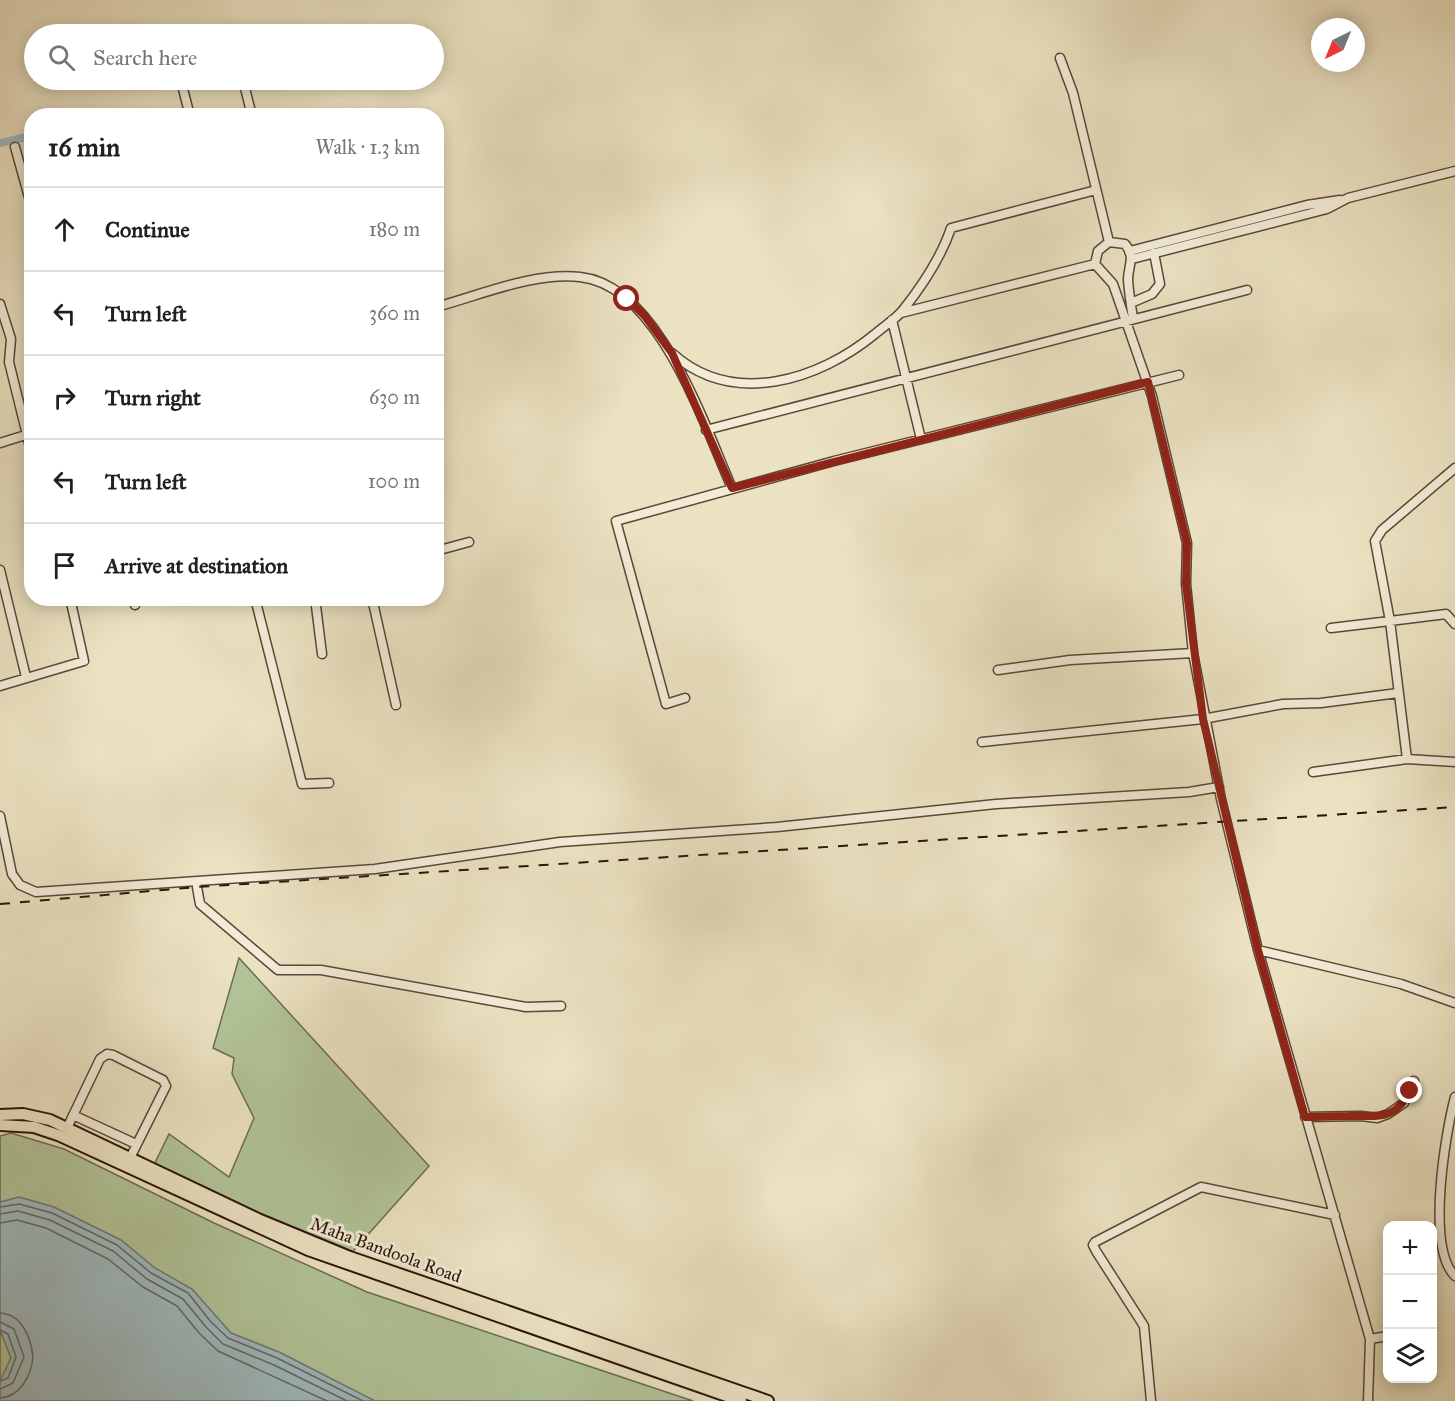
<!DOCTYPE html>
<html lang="en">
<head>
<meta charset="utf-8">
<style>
	:root { --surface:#fff; --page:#f2f2f2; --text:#202124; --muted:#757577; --line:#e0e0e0 }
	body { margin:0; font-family:"IM FELL Great Primer",serif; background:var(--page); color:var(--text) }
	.controls { position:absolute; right:18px; bottom:18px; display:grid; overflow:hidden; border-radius:12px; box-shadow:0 3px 15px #0003 }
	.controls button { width:54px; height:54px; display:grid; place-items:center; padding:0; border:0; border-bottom:2px solid var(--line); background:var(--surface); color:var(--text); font:30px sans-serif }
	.compass { position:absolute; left:1311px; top:18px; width:54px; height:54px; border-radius:50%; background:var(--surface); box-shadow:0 3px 15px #0003; rotate:223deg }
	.stop { position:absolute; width:18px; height:18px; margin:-14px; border:4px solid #8f2418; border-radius:50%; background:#fff }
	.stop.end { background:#8f2418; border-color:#fff; box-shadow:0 2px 6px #0008 }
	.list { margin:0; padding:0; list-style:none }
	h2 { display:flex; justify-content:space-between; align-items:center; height:78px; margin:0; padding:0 24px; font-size:26px }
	h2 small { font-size:20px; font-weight:400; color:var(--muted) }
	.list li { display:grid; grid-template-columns:39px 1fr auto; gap:18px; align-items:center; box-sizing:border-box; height:84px; padding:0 24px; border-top:2px solid var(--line) }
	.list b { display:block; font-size:22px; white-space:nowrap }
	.list em { font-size:20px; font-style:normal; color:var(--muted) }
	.icon { flex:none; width:33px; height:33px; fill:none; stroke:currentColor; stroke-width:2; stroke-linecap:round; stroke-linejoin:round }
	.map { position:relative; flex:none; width:1455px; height:1401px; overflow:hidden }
	.search { position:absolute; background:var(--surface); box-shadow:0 3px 15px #0003; left:24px; top:24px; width:420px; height:66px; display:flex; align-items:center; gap:15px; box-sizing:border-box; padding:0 21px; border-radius:33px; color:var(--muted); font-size:22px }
	.panel { position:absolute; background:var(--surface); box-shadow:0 3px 15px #0003; left:24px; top:108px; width:420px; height:498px; border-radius:24px }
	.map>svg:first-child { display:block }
</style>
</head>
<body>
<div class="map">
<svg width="1455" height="1401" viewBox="0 0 1455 1401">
	<rect width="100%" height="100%" fill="#ebe2c2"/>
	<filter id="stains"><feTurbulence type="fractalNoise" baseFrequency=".00333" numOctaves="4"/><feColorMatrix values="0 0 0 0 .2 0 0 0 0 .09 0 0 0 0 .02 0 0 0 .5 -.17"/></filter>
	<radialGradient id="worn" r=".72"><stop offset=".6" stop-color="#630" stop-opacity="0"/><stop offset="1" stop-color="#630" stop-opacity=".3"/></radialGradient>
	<!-- green -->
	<path fill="#b1c498" stroke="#6d6c51" stroke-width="1.5" d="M239 958 429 1166 348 1257 152 1169 169 1134 229 1177 254 1118 232 1074 234 1058 213 1048Z
		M11 1133 64 1149 214 1223 367 1292 693 1401H0V1136Z"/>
	<!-- water -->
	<path fill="#9ebabf" stroke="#6f7877" stroke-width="1.5" d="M19 1197 54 1207 121 1240 155 1268 192 1289 231 1333 279 1352 375 1401H0V1381L11 1358 0 1330V1202Z"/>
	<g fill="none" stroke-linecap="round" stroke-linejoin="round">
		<!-- shore -->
		<path stroke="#646864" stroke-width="1.5" d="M0 1207 19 1204 52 1213 117 1245 151 1273 188 1293 211 1322 228 1338 277 1358 363 1401
			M0 1214 18 1211 50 1220 113 1251 147 1279 183 1299 206 1327 223 1344 274 1365 347 1401
			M0 1223 17 1220 46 1228 108 1259 143 1287 177 1306 199 1333 218 1351 327 1401
			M0 1313C22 1314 31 1338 33 1357 31 1376 20 1397 0 1398
			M0 1322 14 1329 24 1357 13 1383 0 1389
			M0 1330 8 1334 16 1357 8 1378 0 1381"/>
		<!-- canal -->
		<path stroke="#9ebabf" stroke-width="8" d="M0 143 31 136"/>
		<!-- minor casing -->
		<g stroke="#5a4838" stroke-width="11">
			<path id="minor" d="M1060 58 1073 93 1109 242
				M243 80 252 116
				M183 89 190 116
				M15 147 32 208
				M1130 251 1307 205 1340 200
				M1132 259 1327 209 1348 198 1455 171
				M1131 303 1152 294 1160 284 1154 253
				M0 304 11 339 9 362 32 455
				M436 307C481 295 533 272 580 277 659 285 704 425 732 488
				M901 313 1095 264
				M1133 318C1131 306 1129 293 1128 280 1128 265 1136 258 1125 244L1109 242 1098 251 1095 264 1113 284 1152 396 1187 543 1186 584 1193 653 1221 799 1258 950 1370 1339 1368 1401
				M892 320 921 439
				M672 353C733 408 819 380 875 334 884 326 896 319 903 310 922 286 941 258 951 228L1096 190
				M706 430 1247 290
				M0 443 32 433
				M436 551 469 542
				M0 570 26 677
				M133 598 135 605
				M255 598 302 784 329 783
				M315 598 322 654
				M372 598 396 705
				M1331 628 1390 621 1375 541 1382 530 1455 468
				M998 670 1070 660 1193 653
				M0 686 84 661 70 598
				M685 698 666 704 616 521 834 461 1179 375
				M982 742 1203 719 1283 704 1321 703 1398 693
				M1407 759 1390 621 1446 614 1455 624
				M1313 772 1407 759 1455 762
				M0 816 12 874 20 885 36 892 375 869 560 842 777 827 996 804 1189 792 1219 787
				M197 887 200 904 278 970H321L526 1007 561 1006
				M1258 950 1401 984 1455 1003
				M1455 1097C1445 1135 1426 1248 1455 1276
				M73 1115 136 1144
				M1305 1117 1361 1116 1377 1118 1388 1114 1404 1103 1414 1081
				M67 1128 100 1059 107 1054 113 1055 163 1080 166 1086 130 1158
				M1370 1339 1388 1336
				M1151 1401 1144 1326 1096 1251 1093 1245 1095 1242 1201 1187 1335 1215"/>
		</g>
		<!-- major casing -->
		<g stroke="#29150a" stroke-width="14">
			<path id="major" d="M0 1115 23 1114 50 1120 258 1219 350 1257 768 1401
				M0 1125 34 1127 58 1135 308 1250 741 1401"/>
		</g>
		<!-- minor -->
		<use href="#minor" stroke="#f2ecd7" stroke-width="8"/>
		<!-- major -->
		<use href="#major" stroke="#ebe2c2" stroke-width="10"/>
		<!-- rail -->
		<path stroke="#29150a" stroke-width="2" stroke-dasharray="10 10" stroke-linecap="butt" d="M0 904 197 887 1455 807"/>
	</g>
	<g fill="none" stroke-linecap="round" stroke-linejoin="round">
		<!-- route -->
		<path stroke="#8f2418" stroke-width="8" d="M627 299 644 315 672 353 732 488 1148 382 1187 543 1186 584 1203 719 1258 950 1305 1117C1320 1117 1334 1116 1349 1116 1378 1115 1394 1122 1410 1091"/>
	</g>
	<g text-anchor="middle" stroke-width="6" stroke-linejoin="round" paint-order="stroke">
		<!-- street labels -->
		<g font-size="18" fill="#29150a" stroke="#f2ecd7">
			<text transform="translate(386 1250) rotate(20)" y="6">Maha Bandoola Road</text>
		</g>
	</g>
	<rect width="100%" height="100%" filter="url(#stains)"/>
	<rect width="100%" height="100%" fill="url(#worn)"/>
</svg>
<div class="controls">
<button>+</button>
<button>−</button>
<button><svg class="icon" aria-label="layers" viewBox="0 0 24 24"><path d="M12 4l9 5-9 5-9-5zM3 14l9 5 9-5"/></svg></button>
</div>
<svg class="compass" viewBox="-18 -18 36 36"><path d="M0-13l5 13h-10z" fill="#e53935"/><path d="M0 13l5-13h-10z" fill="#757577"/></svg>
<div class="stop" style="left:627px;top:299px"></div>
<div class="stop end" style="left:1410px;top:1091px"></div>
<div class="search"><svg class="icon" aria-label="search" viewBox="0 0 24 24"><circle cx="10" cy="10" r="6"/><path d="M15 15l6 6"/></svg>Search here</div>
<section class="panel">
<h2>16 min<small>Walk · 1.3 km</small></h2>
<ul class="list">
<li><svg class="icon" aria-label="ahead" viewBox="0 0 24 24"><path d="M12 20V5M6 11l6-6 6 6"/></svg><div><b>Continue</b></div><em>180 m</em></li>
<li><svg class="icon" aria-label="left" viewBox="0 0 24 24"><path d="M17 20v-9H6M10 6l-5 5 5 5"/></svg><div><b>Turn left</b></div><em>360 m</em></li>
<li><svg class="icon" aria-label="right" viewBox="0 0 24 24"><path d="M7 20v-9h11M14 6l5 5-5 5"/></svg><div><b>Turn right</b></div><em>630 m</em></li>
<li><svg class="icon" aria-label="left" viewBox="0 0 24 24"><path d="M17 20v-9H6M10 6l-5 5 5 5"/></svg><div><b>Turn left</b></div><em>100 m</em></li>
<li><svg class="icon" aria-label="arrive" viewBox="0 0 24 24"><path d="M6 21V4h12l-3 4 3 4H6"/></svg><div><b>Arrive at destination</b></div></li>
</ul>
</section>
</div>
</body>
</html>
